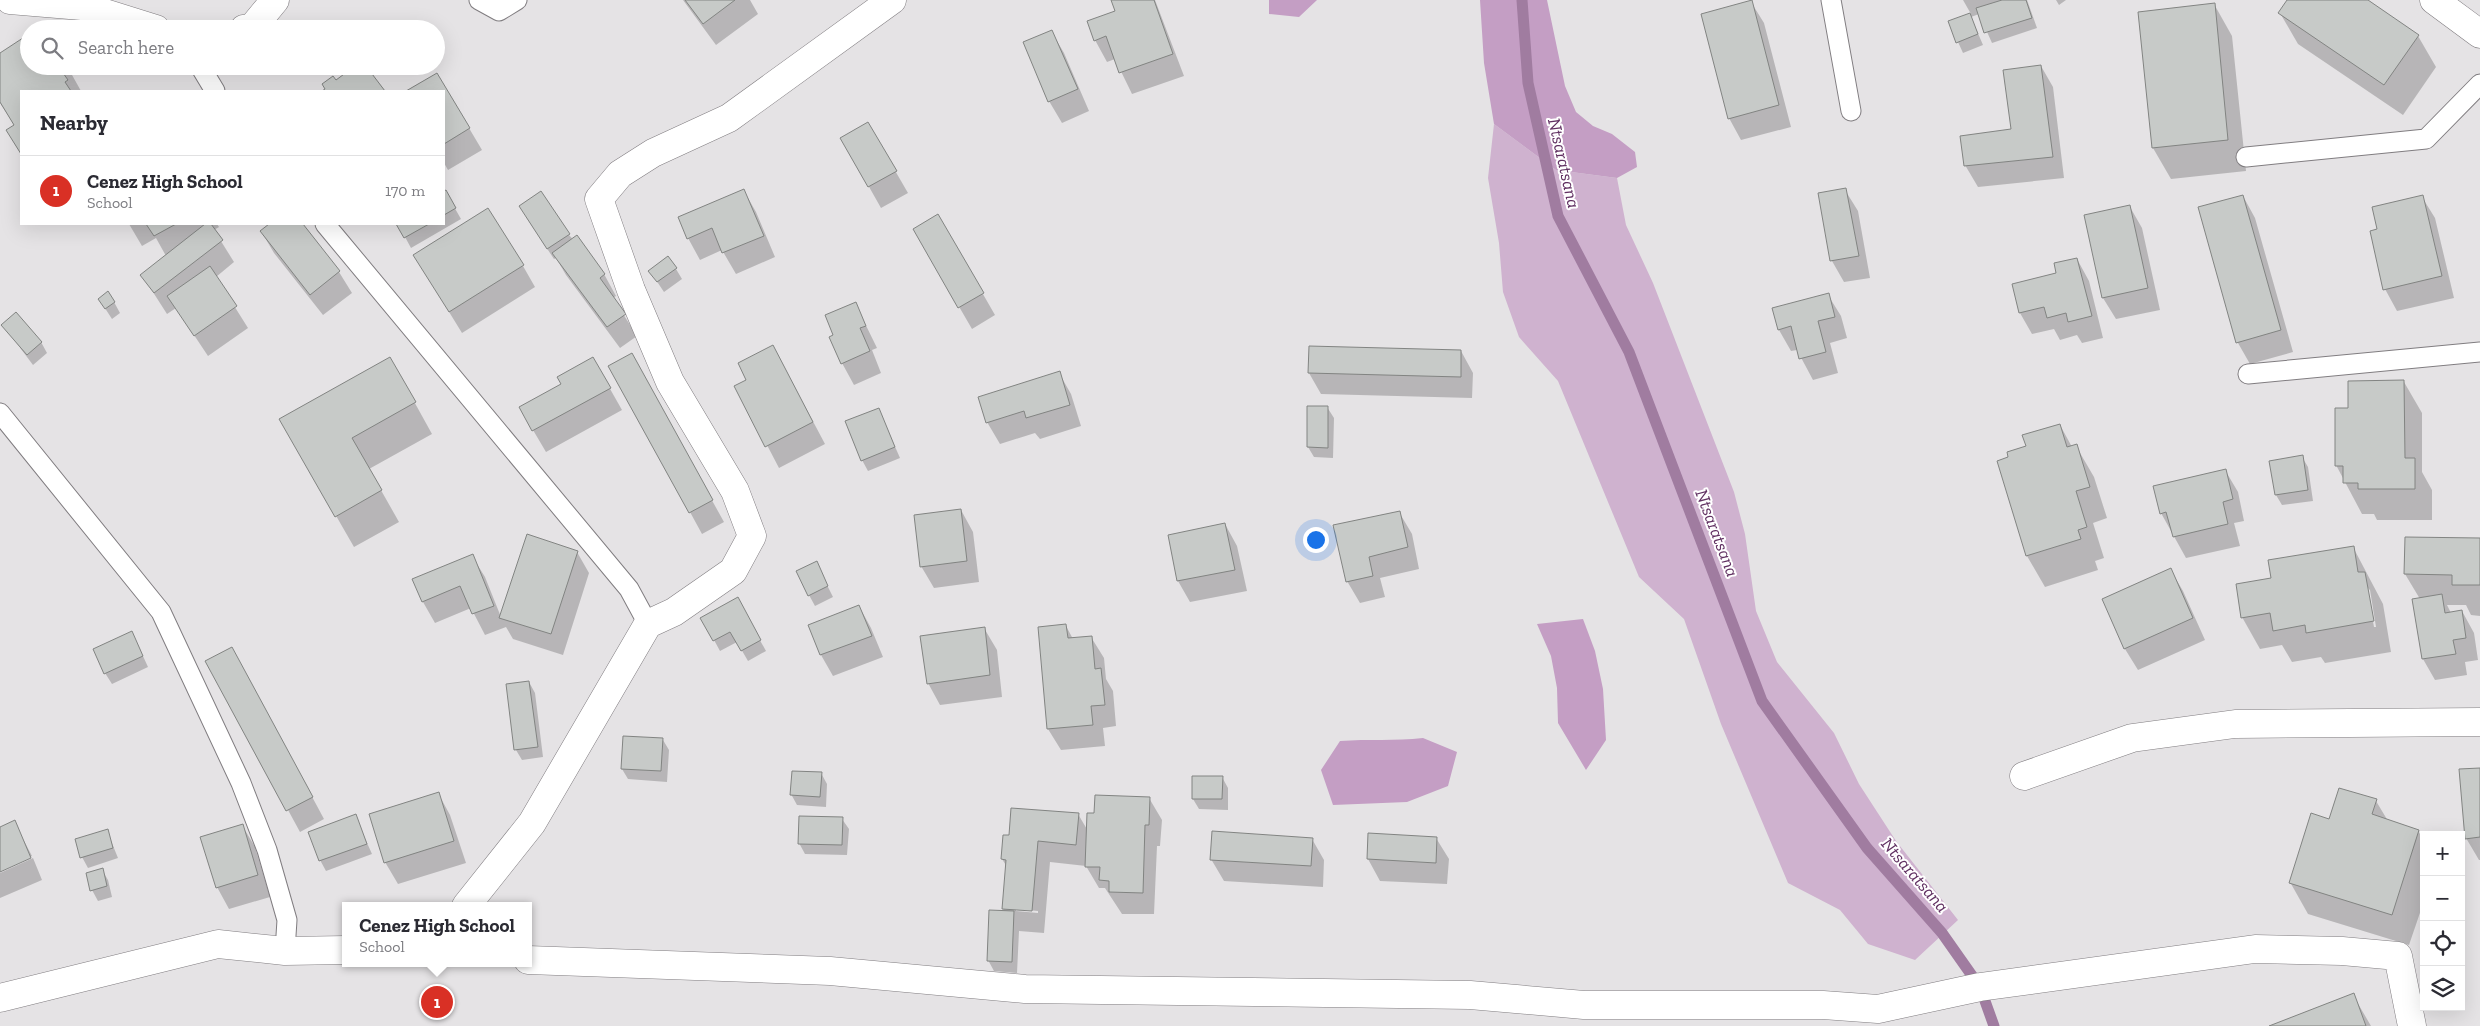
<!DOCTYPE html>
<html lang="en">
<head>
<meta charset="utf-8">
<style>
	:root { --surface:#fff; --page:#f7f7f7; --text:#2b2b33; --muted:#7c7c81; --line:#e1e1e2; --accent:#d93025 }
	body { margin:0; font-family:"Zilla Slab",serif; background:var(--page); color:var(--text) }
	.controls { position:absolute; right:15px; bottom:15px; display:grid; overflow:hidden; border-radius:0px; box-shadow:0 5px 20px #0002 }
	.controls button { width:45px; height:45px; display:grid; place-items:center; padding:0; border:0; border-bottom:1px solid var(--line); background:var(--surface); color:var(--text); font:25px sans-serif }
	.you { position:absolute; left:1315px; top:539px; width:18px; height:18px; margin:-12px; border:4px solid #fff; border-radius:50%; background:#1a73e8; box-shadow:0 0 0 8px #1a73e833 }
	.badge { display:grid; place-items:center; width:32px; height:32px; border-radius:50%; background:var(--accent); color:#fff; font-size:16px; font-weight:700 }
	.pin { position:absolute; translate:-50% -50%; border:2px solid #fff; box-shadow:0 1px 5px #0006 }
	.popup { position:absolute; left:342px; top:902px; width:190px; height:65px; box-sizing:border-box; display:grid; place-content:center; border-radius:0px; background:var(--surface); filter:drop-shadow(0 1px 4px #0005); font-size:16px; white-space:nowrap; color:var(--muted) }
	.popup b { font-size:19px; color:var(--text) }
	.popup::after { content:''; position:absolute; left:50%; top:100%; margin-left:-10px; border:10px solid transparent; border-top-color:var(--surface) }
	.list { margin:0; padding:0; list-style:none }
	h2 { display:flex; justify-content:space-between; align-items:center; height:65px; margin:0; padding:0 20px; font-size:21px }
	h2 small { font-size:16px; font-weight:400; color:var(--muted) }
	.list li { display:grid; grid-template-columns:32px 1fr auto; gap:15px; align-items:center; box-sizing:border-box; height:70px; padding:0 20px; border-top:1px solid var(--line) }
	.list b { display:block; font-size:19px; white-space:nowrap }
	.list p { margin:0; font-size:16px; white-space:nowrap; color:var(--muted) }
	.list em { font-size:16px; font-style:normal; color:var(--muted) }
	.icon { flex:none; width:28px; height:28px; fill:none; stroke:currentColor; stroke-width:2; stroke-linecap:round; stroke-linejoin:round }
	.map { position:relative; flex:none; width:2480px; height:1026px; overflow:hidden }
	.search { position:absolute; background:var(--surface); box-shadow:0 5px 20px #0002; left:20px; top:20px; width:425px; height:55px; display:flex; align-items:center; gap:12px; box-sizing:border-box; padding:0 18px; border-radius:28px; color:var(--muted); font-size:19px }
	.panel { position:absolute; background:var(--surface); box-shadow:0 5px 20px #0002; left:20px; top:90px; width:425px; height:135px; border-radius:0px }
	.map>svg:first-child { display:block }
</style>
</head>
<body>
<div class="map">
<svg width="2480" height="1026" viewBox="0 0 2480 1026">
	<rect width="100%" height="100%" fill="#e5e3e5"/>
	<!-- green -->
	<path fill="#cfb2cf" d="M1494 124 1556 170 1617 178 1626 225 1653 283 1734 492 1745 534 1756 611 1777 662 1834 733 1859 784 1896 841 1958 920 1915 960 1868 944 1840 910 1788 883 1721 724 1684 619 1639 577 1558 381 1519 337 1503 292 1499 243 1488 178Z"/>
	<!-- forest -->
	<path fill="#c49ec4" d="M1269 0H1317L1299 17 1269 14Z
		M1480 0H1547L1565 86 1576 112 1593 126 1612 134 1635 152 1637 167 1617 178 1556 170 1494 124 1484 63Z
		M1583 619 1595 651 1603 689 1606 740 1586 770 1558 723 1557 688 1551 656 1537 624Z
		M1423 738 1457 752 1448 786 1407 802 1333 805 1321 770 1340 741C1368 739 1395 741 1423 738Z"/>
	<!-- shadow -->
	<path fill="#0003" fill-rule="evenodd" d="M683 0H750L758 14 716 45Z
		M1112 0H1155L1184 76 1132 94 1115 59 1107 62 1095 40 1116 12Z
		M1963 0H2027L2037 28 1992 43 1979 14 1971 17 1983 45 1963 53 1949 22 1971 14Z
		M2056 0H2066L2059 5Z
		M2288 0H2366L2418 36 2436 67 2403 115 2298 44 2280 13Z
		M1751 2 1764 23 1791 127 1741 140 1729 118Z
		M2214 4 2232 36 2246 171 2171 179 2153 148Z
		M1051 31 1064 53 1089 111 1062 123 1049 101Z
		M0 55 29 66H67L81 91H21V154L8 131 15 126 0 103Z
		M365 66 383 91H324L354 74Z
		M2041 66 2053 87 2064 178 1978 187 1965 165 2012 130Z
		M437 74 482 150 448 170 444 163V91H409Z
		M868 124 908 193 881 208 842 139Z
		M1845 190 1858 211 1870 278 1844 282 1832 261 1820 194Z
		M445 191 461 219 411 248 398 224H444Z
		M744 191 756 212 775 257 736 274 722 250 700 260 688 238Z
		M2243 196 2255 218 2293 352 2250 364 2238 343 2200 208Z
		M2422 197 2435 218 2454 298 2397 311 2385 289 2379 230Z
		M2130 207 2142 228 2160 310 2116 319 2103 298 2086 216Z
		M938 216 995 315 972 329 914 229Z
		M526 217 569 235 604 274 616 296 613 298 637 336 620 348 566 275 556 258 554 259Z
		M129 224H217L219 227 214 230 234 262 216 277 248 328 208 356 176 308 167 314 142 275 166 256 156 238 142 246Z
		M271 224H301L339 272 352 293 323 315 274 253 261 231Z
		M2077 259 2089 281 2103 338 2082 343 2077 335 2060 340 2054 329 2032 334 2020 313 2058 274Z
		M523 266 535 287 462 333 427 276Z
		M676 269 682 279 664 292 650 271Z
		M1828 295 1841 316 1847 338 1830 343 1838 373 1813 380 1797 350 1791 351 1779 330Z
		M99 299 114 302 120 313 112 319Z
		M855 303 877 348 872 350 881 373 854 385 842 363 835 336Z
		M3 325 41 342 47 353 33 365Z
		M773 346 825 444 779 468 736 386 747 380Z
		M1461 351 1473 373 1472 398 1321 394 1309 373Z
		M390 358 432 434 369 469 399 522 354 547 281 420Z
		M1059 373 1071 394 1081 426 1040 439 1035 433 1000 444 987 422Z
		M643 376 724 522 702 534 690 512Z
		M605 380 622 410 546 452 520 408 563 385Z
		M2404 382 2422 413V472L2432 490V520H2377L2374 514H2362L2336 465 2349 409Z
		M1327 407 1334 418 1333 458 1314 457 1308 447Z
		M879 410 900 458 868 471 862 460Z
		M2060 425 2072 447 2076 446 2094 477 2107 518 2093 523 2104 558 2095 561 2098 570 2045 587 2027 556 2010 458Z
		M2302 457 2308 467 2313 501 2282 505 2276 495Z
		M2225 470 2238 492 2244 521 2234 523 2240 546 2186 558 2161 513Z
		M961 510 973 532 979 582 934 588 921 566Z
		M1399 512 1412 534 1419 569 1380 578 1385 597 1360 603 1347 581Z
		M1225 524 1237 546 1247 591 1190 602 1178 581 1169 536Z
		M2480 540V616L2471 615 2466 605H2447L2451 613 2462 611 2474 633 2478 660 2465 662 2467 675 2435 680 2423 659 2420 599 2405 574Z
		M2353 547 2383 604 2391 652 2325 663 2321 657 2292 662 2282 645 2260 649 2242 617 2273 579ZM2367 587 2370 590 2376 627H2374Z
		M577 552 589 573 563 655 513 639 506 627 485 635 471 608 435 623 423 602 472 556 485 577 501 617Z
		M816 563 833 597 815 606 809 595Z
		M2170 569 2183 591 2205 640 2138 670 2125 649 2103 599Z
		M737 599 766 651 748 661 737 642 720 651 702 618Z
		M859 606 871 628 883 657 833 676 821 655 810 625Z
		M1066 626 1073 639 1091 637 1104 658 1106 679 1113 691 1116 726 1103 728 1105 746 1061 750 1048 729Z
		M984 628 997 650 1002 697 940 705 928 683Z
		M137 643 148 667 112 684 105 673Z
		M207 661 244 670 324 819 300 832Z
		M529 682 535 693 543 757 522 760 516 750Z
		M663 740 669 750 667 782 628 779 622 769Z
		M2480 769V860H2479L2466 838Z
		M821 773 827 784 826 807 797 805 791 794Z
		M1222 777 1228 788V810L1199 809 1193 799Z
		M438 793 450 815 466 863 398 884 385 862Z
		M1149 798 1162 820 1160 846H1157L1154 914H1122L1105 888H1099L1086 866 1050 862 1044 933 1019 931 1017 973 994 971 988 960 1005 912 1003 909 1007 867 1002 859 1010 837 1078 814 1088 831 1095 814ZM1016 909 1038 911V913L1016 911Z
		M2376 801 2388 821 2418 831 2424 840V901L2409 945 2308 914 2290 882 2330 821Z
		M355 816 372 854 326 871 320 860Z
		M842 819 849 829 847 855 805 854 799 843Z
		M14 822 32 856 0 870V828Z
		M242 825 255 847 270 897 229 909 217 887Z
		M107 831 118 858 88 868 82 857Z
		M1436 838 1449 859 1447 884 1380 881 1368 859Z
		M1312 839 1324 860 1323 887 1224 881 1211 859Z
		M33 858 42 880 0 898V873Z
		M102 870 108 880 112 897 98 901 92 890Z
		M2353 995 2371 1026H2273Z"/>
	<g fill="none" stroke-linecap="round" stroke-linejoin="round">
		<!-- stream -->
		<path stroke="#a07ca0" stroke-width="11" d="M1522 0 1528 83 1558 216 1629 352 1762 701 1867 848 1942 933 1980 987 1994 1026"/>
	</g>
	<!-- building -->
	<path fill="#c7cac8" stroke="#828482" d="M685 0H735L703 24Z
		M1111 0H1154L1173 54 1119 73 1106 36 1094 41 1087 21 1115 11Z
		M1752 0 1779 105 1728 119 1701 14Z
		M2002 0H2026L2032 18 1984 33 1976 8Z
		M2287 0H2368L2419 35 2384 85 2278 13Z
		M2215 3 2228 140 2152 148 2138 12Z
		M1970 13 1978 34 1956 43 1948 21Z
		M1052 30 1078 89 1048 102 1023 42Z
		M29 34V66H67L61 70 68 80 65 82 71 91H21V154L6 130 14 125 0 102V53Z
		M2041 65 2053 157 1964 166 1960 136 2011 129 2003 70Z
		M363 66H366L385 91H322L325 89 322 84 333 76 336 80 351 69 354 73Z
		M437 73 470 128 444 144V91H406Z
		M868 122 897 171 868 187 840 138Z
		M1846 188 1859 256 1830 261 1818 193Z
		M744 189 764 236 722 253 712 228 687 239 678 217Z
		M446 190 456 208 444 215V191Z
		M541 191 570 234 547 249 519 206Z
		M2243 195 2281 330 2236 343 2198 207Z
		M2423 195 2442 276 2383 290 2370 231 2377 229 2372 207Z
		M2130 205 2148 288 2102 298 2084 215Z
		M488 208 524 265 449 312 413 255Z
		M938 214 984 293 958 308 913 229Z
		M146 224H176L154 236Z
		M205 224H211L223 240 154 293 140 275Z
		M269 224H303L340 271 310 295 260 231Z
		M396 224H429L404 238Z
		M577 235 605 274 600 278 626 314 607 327 552 253Z
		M668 256 677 268 657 282 648 271Z
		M2077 258 2092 316 2068 322 2066 313 2047 318 2044 307 2019 313 2012 284 2056 273 2054 263Z
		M210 266 237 306 194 336 167 296Z
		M108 291 115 302 105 309 98 299Z
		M1829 293 1835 317 1818 321 1826 352 1799 359 1791 326 1778 330 1772 308Z
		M856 302 866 326 860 328 870 351 841 364 829 337 833 335 825 315Z
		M16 312 42 342 27 355 1 325Z
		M773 345 813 422 765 447 734 386 746 380 738 363Z
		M1309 346 1461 350V377L1308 373Z
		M632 353 713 500 689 513 608 366Z
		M390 357 416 402 352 438 382 490 335 517 279 419Z
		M593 357 611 388 532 431 519 407 561 384 557 377Z
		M1060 371 1070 405 1026 418 1024 411 986 423 978 397Z
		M2404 380 2405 458H2415V489H2358V483H2343V466H2335V408H2348V381Z
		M1307 406H1328V448L1307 447Z
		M879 408 895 447 861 461 845 421Z
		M2060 424 2067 447 2077 444 2090 487 2076 491 2087 527 2078 530 2081 539 2026 556 1997 461 2008 457 2007 452 2026 446 2022 435Z
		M2303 455 2308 490 2275 495 2269 461Z
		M2226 469 2233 499 2223 502 2228 524 2173 537 2166 512 2160 514 2153 486Z
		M961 509 967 561 920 567 914 515Z
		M1400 511 1408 547 1369 557 1373 576 1346 582 1333 525Z
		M1225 523 1235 570 1177 581 1168 535Z
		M527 534 578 551 551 634 499 618Z
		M2405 537 2480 538V585H2452V575L2404 574Z
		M2354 546 2358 572H2365L2374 621 2306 633 2305 625 2273 631 2270 613 2241 618 2236 584 2271 578 2268 560Z
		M473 554 494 606 472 614 460 586 422 602 412 579Z
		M817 561 828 586 808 596 796 571Z
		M2171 568 2193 618 2124 649 2102 599Z
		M2442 594 2445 613 2462 610 2466 638 2453 640 2456 654 2422 659 2412 599Z
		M738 597 761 640 741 651 730 632 713 641 700 618Z
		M859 605 872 636 820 655 808 625Z
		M1066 624 1068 638 1092 636 1095 669 1101 668 1105 705 1091 706 1093 725 1047 729 1038 627Z
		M985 627 990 675 927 684 920 636Z
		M132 631 143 656 104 674 93 649Z
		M232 647 313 797 286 811 205 661Z
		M529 681 538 747 514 750 506 684Z
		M623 736 663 738 661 771 621 769Z
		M2480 768V837L2465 839 2459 769Z
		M792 771 822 772 820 797 790 795Z
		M1192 776H1223L1222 799H1192Z
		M2339 788 2377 799 2372 814 2419 830 2392 915 2289 883 2311 813 2329 819Z
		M439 792 454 841 384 863 369 814Z
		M1095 795 1150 797 1149 825H1145L1143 893 1109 892V881L1099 880 1100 867H1085L1087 813H1094Z
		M1011 808 1079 813 1076 845 1038 841 1032 911 1002 909 1006 860 1001 859 1003 835H1009Z
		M356 814 367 844 319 861 308 832Z
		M799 816 843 817 842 845 798 844Z
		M15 820 31 858 0 872V827Z
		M243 824 258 875 216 888 200 837Z
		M108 829 113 848 80 858 75 839Z
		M1212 831 1313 838 1311 866 1210 860Z
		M1368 833 1437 837 1436 863 1367 859Z
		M103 868 107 886 90 891 86 873Z
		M989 910 1014 911 1012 962 987 961Z
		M2354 993 2366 1026H2269Z"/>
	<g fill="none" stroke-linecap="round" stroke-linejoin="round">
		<!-- lane casing -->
		<g stroke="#807d80" stroke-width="21">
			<path id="lane" d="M479 0 499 11 517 0
				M1831 0 1851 111
				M200 66 215 91
				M2246 157 2426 139 2480 84
				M325 224 629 589 648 624
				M2248 374 2480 352
				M0 413 161 612 241 783 267 850 287 920 285 951"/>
		</g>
		<!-- street casing -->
		<g stroke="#807d80" stroke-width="29">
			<path id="street" d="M10 0 82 6 156 29
				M2434 0 2480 34
				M244 29 252 28 275 0
				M2024 776 2132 738 2235 724 2480 722
				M466 906 532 823 648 624 674 612 733 571 752 536 735 491 670 382 631 290 599 199 620 174 653 153 729 118 892 0
				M528 960 830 971 1025 989 1470 995 1584 1005H1823L1878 1009 1980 987 2255 949 2342 951 2398 956 2412 1026
				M0 998 218 944 285 951 346 950"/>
		</g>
		<!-- lane -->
		<use href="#lane" stroke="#fff" stroke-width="19"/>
		<!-- street -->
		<use href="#street" stroke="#fff" stroke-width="28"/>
	</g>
	<g text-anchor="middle" stroke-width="4" stroke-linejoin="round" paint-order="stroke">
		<!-- water labels -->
		<g font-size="18" font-style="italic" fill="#613162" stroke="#fff">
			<text transform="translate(1564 163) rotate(77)" y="6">Ntsaratsana</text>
			<text transform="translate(1717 533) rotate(69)" y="6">Ntsaratsana</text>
			<text transform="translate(1915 875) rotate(49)" y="6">Ntsaratsana</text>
		</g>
	</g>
</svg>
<div class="controls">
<button>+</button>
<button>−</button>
<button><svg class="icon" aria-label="locate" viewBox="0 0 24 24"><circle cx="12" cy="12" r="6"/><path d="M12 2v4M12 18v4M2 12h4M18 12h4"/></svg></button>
<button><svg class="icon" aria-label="layers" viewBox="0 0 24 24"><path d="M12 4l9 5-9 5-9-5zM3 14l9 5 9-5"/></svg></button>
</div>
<div class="you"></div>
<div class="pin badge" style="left:437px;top:1002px">1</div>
<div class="popup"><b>Cenez High School</b>School</div>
<div class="search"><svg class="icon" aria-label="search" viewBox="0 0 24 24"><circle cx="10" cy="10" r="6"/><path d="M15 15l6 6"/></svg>Search here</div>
<section class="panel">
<h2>Nearby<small></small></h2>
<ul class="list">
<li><span class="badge">1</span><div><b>Cenez High School</b><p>School</p></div><em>170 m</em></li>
</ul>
</section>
</div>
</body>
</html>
